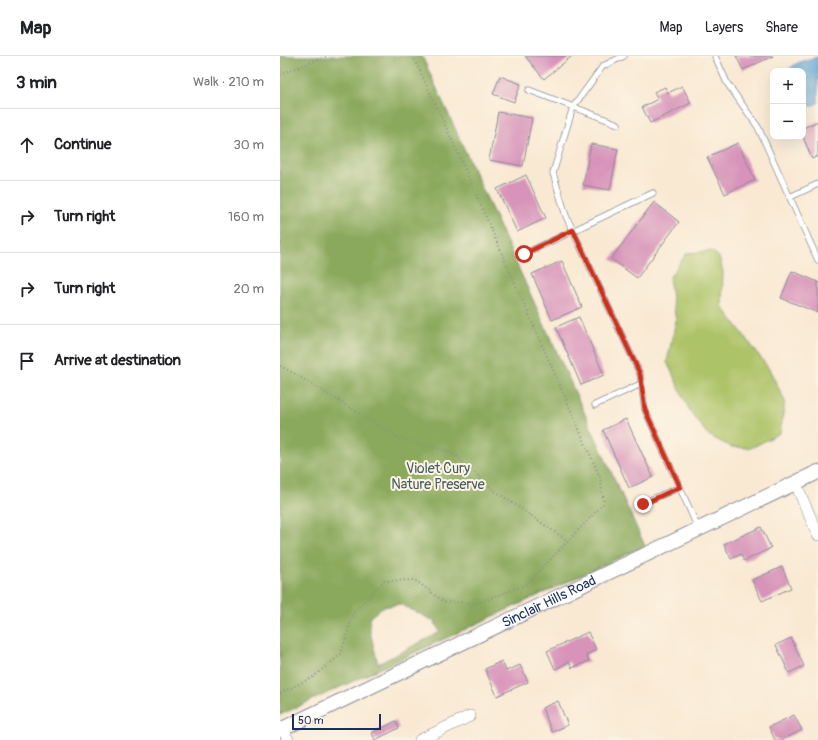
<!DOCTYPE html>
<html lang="en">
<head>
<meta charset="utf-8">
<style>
	:root { --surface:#fff; --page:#f2f2f2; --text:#202124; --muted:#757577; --line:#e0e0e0 }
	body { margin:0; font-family:Pangolin,sans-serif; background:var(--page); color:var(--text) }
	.controls { position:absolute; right:12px; top:12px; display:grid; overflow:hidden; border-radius:8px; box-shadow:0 4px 16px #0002 }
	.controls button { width:36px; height:36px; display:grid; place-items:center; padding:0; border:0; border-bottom:1px solid var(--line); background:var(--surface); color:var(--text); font:20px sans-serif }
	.scale { position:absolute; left:12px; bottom:10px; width:89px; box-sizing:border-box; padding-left:4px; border:2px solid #1b2f5e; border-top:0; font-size:11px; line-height:14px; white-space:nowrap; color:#1b2f5e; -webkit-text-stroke:3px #fcf5e5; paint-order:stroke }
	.stop { position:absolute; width:12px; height:12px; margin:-9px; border:3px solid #c8321e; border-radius:50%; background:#fff }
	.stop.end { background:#c8321e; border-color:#fff; box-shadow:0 1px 4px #0008 }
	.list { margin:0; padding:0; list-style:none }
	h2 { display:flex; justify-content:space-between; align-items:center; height:52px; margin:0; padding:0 16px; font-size:17px }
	h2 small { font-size:13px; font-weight:400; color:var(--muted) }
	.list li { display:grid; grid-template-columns:26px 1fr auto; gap:12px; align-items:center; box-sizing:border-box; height:72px; padding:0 16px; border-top:1px solid var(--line) }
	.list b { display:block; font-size:15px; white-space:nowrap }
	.list em { font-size:13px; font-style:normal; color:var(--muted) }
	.icon { flex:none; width:22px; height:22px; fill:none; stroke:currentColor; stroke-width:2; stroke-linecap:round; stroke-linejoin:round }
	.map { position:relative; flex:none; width:538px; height:684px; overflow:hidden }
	header { display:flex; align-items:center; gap:24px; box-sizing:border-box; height:56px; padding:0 20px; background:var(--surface); border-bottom:1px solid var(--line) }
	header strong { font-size:19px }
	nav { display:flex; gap:22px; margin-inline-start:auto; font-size:14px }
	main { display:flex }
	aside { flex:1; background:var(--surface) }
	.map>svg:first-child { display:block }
</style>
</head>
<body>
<header>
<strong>Map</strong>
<nav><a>Map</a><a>Layers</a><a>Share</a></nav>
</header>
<main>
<aside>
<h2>3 min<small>Walk · 210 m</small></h2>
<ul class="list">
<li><svg class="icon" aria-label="ahead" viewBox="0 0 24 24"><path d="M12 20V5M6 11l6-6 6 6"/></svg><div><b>Continue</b></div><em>30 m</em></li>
<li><svg class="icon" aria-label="right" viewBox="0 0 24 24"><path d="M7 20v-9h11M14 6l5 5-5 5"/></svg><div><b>Turn right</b></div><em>160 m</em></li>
<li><svg class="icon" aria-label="right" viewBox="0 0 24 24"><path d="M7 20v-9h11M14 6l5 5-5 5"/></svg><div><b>Turn right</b></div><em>20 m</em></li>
<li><svg class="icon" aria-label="arrive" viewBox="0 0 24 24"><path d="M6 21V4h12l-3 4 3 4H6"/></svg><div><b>Arrive at destination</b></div></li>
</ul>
</aside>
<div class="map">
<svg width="538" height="684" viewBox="0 0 538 684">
	<rect width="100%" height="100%" fill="#fcf5e5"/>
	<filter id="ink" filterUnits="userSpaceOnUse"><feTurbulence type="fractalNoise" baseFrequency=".025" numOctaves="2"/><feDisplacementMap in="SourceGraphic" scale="8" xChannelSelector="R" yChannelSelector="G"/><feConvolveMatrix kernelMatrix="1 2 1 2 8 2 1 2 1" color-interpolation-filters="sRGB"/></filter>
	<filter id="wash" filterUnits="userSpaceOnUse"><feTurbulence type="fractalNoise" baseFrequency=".012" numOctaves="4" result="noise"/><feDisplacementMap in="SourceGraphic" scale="16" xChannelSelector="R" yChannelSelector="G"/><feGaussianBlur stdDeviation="0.9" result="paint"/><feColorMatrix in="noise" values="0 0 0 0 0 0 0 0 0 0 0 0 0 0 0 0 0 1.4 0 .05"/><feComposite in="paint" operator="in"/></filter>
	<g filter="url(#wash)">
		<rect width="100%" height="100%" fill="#f9e9d3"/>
		<!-- green -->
		<path fill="#adc368" stroke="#647963" d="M432 195 439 201 443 216 442 250 489 313 505 345 500 377 471 392 451 391 428 379 410 355 387 306 396 265 389 222 407 197Z"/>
		<!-- forest -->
		<path fill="#8aa95c" stroke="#526c5d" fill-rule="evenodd" d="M0 0H142L365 490 0 659ZM120 548 154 565 160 576 98 608 90 575V561L103 551Z"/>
		<!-- water -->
		<path fill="#62a6d7" stroke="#3e6a9a" d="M538 1V47L524 53 523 15H508C514 6 528 3 538 1Z"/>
		<g id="blocks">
			<!-- building -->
			<path fill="#d793b9" d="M245 0H292L264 23Z
				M456 0H493L463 14Z
				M220 20 241 28 234 46 213 38Z
				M402 30 411 47 370 67 362 51 378 43 374 36 385 31 388 37Z
				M218 56 252 62 243 110 209 104Z
				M538 65V100L532 103 523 81V72Z
				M458 87 475 124 445 138 427 101Z
				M311 88 338 93 330 134 303 129Z
				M246 119 266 162 237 176 217 133Z
				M374 146 399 166 357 222 331 203Z
				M282 205 302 251 272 264 252 218Z
				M512 215 538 226V257L501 242Z
				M299 261 324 319 301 329 276 271Z
				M346 363 373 421 349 432 323 374Z
				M481 471 491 492 464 505 461 498 451 503 444 488Z
				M502 511 511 532 482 545 472 524Z
				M308 576 316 594 306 599 309 605 292 612 289 606 275 613 267 595Z
				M511 582 524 610 509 617 496 589Z
				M222 605 226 615 240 609 248 626 217 640 205 613Z
				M278 645 288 669 272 676 262 652Z
				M514 659 522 674 502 684H495L489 671Z
				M116 665 119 672 95 684 92 677Z"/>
		</g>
	</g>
	<g filter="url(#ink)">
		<use href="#blocks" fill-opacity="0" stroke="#8a8c98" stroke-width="1"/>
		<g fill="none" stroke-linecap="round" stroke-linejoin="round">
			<!-- service casing -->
			<g stroke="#8a8c98" stroke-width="7">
				<path id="service" d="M344 0 323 10 293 51 273 117 286 160 360 318 365 354 418 472
					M435 0 447 27 478 71 538 204
					M249 34 338 68
					M510 141 538 128
					M244 198 373 137
					M315 349 361 328
					M363 447 400 431"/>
			</g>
			<!-- minor casing -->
			<g stroke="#8a8c98" stroke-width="12">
				<path id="minor" d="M515 426 538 479
					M3 673 8 684
					M140 684 190 660"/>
			</g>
			<!-- tertiary casing -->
			<g stroke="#8a8c98" stroke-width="16">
				<g id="tertiary">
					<path id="s1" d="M0 674 538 416"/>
				</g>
			</g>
			<!-- path -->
			<path stroke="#8a8c98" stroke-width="2" stroke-dasharray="1 3" stroke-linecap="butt" d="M0 18 48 0
				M0 310 17 319 119 382 173 397 215 435 288 485
				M0 637 33 621 61 598 73 557 104 525 135 524 164 546 198 547 247 528 324 447 320 421 177 95 133 0"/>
			<!-- service -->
			<use href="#service" stroke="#fff" stroke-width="5.5"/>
			<!-- minor -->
			<use href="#minor" stroke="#fff" stroke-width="11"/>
			<!-- tertiary -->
			<use href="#tertiary" stroke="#fff" stroke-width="14"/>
		</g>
	</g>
	<g fill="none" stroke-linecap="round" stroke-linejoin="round" filter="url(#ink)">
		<!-- route -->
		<path stroke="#c8321e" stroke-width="5" d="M244 198 293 174 360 318 365 354 400 431 363 448"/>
	</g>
	<g text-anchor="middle" stroke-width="4" stroke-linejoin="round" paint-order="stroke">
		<!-- park labels -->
		<g font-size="14" fill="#475b61" stroke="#fcf5e5">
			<text x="158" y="417">Violet Cury<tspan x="158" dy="16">Nature Preserve</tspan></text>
		</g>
		<!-- street labels -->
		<g font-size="14" fill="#1b2f5e" stroke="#fcf5e5">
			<text dy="5" stroke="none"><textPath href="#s1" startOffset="298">Sinclair Hills Road</textPath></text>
		</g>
	</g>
</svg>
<div class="controls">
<button>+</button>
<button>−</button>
</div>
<div class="scale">50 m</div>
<div class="stop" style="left:244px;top:198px"></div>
<div class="stop end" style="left:363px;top:448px"></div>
</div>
</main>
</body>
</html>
